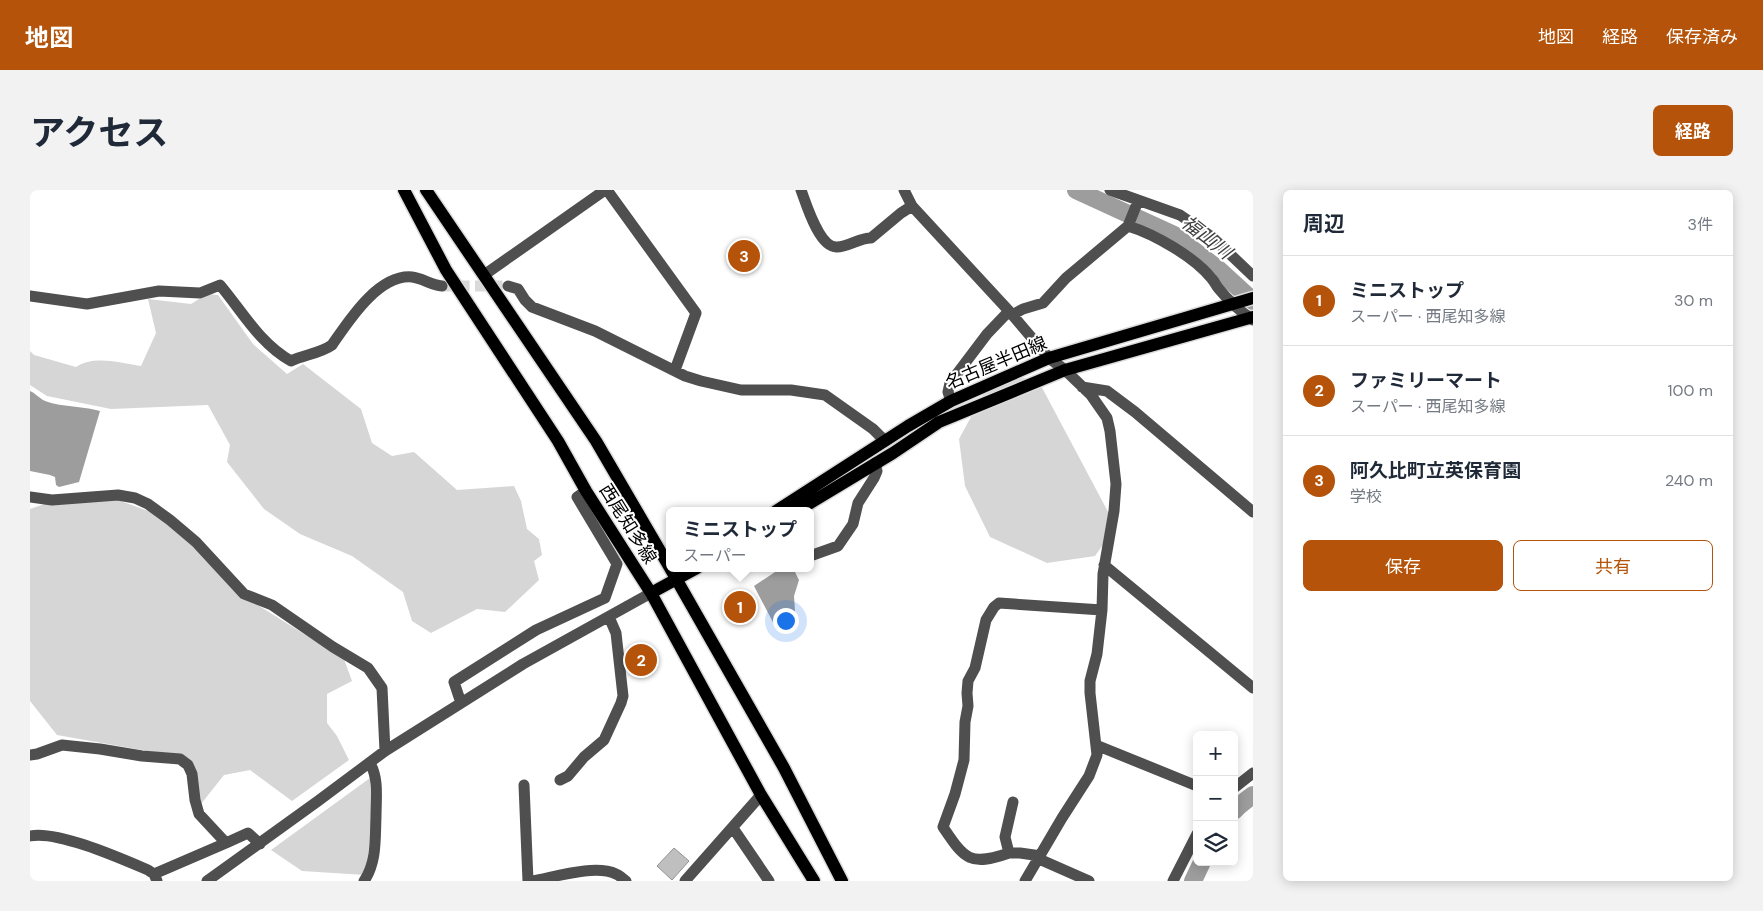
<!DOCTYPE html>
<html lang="ja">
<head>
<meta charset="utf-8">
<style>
	:root { --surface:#fff; --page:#f2f2f3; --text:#1f2937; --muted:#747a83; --line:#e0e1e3; --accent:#b45309 }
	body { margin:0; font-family:"DM Sans","Noto Sans JP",sans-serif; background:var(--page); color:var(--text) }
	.controls { position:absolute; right:15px; bottom:15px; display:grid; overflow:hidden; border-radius:8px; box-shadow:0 2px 12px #0003 }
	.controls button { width:45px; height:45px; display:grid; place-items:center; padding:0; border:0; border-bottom:1px solid var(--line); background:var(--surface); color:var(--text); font:25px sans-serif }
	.you { position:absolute; left:755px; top:430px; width:18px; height:18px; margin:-12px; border:4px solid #fff; border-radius:50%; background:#1a73e8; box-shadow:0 0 0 8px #1a73e833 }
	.badge { display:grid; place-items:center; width:32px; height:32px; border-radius:50%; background:var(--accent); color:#fff; font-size:16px; font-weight:700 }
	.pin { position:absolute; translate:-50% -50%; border:2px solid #fff; box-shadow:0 1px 5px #0006 }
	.popup { position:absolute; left:636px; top:317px; width:148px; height:65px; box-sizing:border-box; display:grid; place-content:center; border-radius:8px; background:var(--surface); filter:drop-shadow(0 1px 4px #0005); font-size:16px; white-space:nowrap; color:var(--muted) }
	.popup b { font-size:19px; color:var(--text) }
	.popup::after { content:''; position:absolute; left:50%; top:100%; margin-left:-10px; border:10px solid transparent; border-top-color:var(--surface) }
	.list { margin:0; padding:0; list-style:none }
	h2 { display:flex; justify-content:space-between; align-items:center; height:65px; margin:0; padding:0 20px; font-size:21px }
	h2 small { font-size:16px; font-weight:400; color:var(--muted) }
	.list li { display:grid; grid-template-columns:32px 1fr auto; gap:15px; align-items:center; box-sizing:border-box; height:90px; padding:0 20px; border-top:1px solid var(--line) }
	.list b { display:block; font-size:19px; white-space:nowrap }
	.list p { margin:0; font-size:16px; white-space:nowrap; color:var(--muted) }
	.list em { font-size:16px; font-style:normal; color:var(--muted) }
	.actions { display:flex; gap:10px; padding:15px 20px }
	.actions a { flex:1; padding:11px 0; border:1px solid var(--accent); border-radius:8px; text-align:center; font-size:18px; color:var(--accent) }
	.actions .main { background:var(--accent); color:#fff }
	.icon { flex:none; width:28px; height:28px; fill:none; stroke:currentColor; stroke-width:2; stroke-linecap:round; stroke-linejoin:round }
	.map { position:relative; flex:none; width:1223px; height:691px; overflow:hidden; border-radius:8px }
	header { display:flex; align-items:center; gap:30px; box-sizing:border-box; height:70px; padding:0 25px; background:var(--accent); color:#fff }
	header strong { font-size:24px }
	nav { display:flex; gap:28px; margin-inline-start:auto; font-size:18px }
	.intro { display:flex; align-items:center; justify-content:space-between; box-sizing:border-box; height:120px; padding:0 30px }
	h1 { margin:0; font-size:35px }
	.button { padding:12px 22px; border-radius:8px; background:var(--accent); color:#fff; font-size:18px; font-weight:700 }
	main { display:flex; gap:30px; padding:0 30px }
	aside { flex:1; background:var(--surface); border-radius:8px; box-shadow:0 2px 12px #0003 }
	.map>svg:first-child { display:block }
</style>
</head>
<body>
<header>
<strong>地図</strong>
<nav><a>地図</a><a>経路</a><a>保存済み</a></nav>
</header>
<div class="intro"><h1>アクセス</h1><a class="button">経路</a></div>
<main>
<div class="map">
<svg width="1223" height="691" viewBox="0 0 1223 691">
	<rect width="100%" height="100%" fill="#fff"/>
	<!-- green -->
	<path fill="#d6d6d6" d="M177 104 188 105 223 154 257 184 273 174 331 219 342 253 362 266 384 262 427 300 484 296 491 311 497 339 509 349 512 365 504 371 509 390 475 422 447 419 401 443 382 431 373 402 322 366 270 344 234 319 197 272 200 255 178 215 81 219 17 206 0 195V161L4 165 46 177C64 165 90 173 111 176L126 143 118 109 161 114Z
		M995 188 1008 190 1085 335 1077 349 1065 366 1017 373 960 347 935 296 929 249 954 203 984 189Z
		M88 310 121 322 163 354 183 375 202 399 314 469 322 491 297 504V533L307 546 319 570 262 611 220 580 194 585 171 614 157 568 27 545 0 511V319L23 311Z
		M340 588 342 637 335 685 272 681 241 660Z"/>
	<!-- water -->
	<path fill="#9d9d9d" d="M0 201C5 203 8 207 13 210 27 217 55 216 70 221L49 292 29 297 26 295 25 287 20 285 0 281Z
		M751 378H763L769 390 764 406 765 421 747 440 724 396Z"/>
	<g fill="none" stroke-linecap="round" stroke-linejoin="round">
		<!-- river -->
		<path stroke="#9d9d9d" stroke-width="18" d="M1046 0 1144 45 1188 79 1223 111
			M1204 621 1210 615 1223 605
			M1163 691 1172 672"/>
	</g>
	<!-- building -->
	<path fill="#bfbfbf" stroke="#939393" d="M612 454 625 478 610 487 597 463Z
		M644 658 659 671 642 690 627 676Z"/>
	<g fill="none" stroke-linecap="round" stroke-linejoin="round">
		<!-- minor-tunnel -->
		<path stroke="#d9d9d9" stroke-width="11" stroke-dasharray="11 5.5" stroke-linecap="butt" d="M412 96H478"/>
		<!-- major casing -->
		<g stroke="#dbdbdb" stroke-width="15">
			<path id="major" d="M374 0 416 80 528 251 556 301 621 403 731 605 784 691
				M396 0 566 251 640 378
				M746 321 878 236 921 211 1019 168 1223 108
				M767 321 863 263 909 232 1035 180 1223 127
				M640 378 754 578 812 691
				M621 403 667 378"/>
		</g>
		<!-- minor -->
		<path stroke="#4f4f4f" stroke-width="11" d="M577 0 666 123 645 180
			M771 0C776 13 789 58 807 57 818 57 829 48 841 48L871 23 882 16
			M874 0 882 16 979 121 1019 168 1035 180 1061 205 1077 228 1080 241 1086 294 1084 321 1073 384 1072 420 1067 464 1060 491V503L1067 565 1059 586 1032 628 995 691
			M1080 0 1150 25 1182 47 1223 86
			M1098 36C1124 44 1165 67 1182 89 1185 92 1186 96 1189 99 1198 110 1211 122 1223 130
			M454 85 575 0
			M478 96 488 99 495 110 502 117 565 141 655 186 671 191 711 200H761L795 205 843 239 855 251
			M0 106 57 114 129 101 170 103 190 95C212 121 230 154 261 171 274 165 291 163 302 155 318 132 348 84 382 87 392 88 401 95 412 96
			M982 125 993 119 1013 113 1036 88 1098 36 1108 11
			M1052 197 1077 201 1105 222 1223 322
			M921 211 918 202 920 193 957 144 979 121
			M0 307 22 310 88 305 105 308 118 314 140 330 166 352 214 404 242 415 303 457 338 478 352 498 355 561
			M780 366 808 356 823 334 828 313 844 288 847 281 845 273
			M1074 375 1223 498
			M431 513 424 492 506 440 575 408 587 374 547 307 556 301
			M1066 555 1167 596
			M0 565 7 564 32 555 70 559 112 566 150 569 158 575 162 584 165 610 169 624 196 653 218 643 230 654
			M530 590 538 586 554 567 574 550 591 513 593 506 586 443 579 427
			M494 595 498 691
			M1204 598 1223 583
			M983 612 975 647 979 663H990L1011 666
			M703 638 739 691
			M0 646C27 640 92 669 118 680L124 684 127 691
			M979 663C939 677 934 668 913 637L925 604 934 570 935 532 938 516 937 503 938 491 945 478 956 430 964 417 969 413 1072 420
			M1009 669 1059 691
			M124 684 196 653
			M177 691 288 611 355 561 493 474 621 403
			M334 691C347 672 345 648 346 627 346 608 349 589 340 573
			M503 691C525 687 565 674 586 684 589 685 593 689 596 691
			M655 691 731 605
			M1143 691 1167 644"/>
		<!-- major -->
		<use href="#major" stroke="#000" stroke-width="12"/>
	</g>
	<g text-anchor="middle" stroke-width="4" stroke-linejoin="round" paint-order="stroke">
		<!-- street labels -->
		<g font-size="18" fill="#000" stroke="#fff">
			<text transform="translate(966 173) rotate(-23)" y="6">名古屋半田線</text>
			<text transform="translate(598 334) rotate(58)" y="6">西尾知多線</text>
		</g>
		<!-- water labels -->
		<g font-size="19" font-style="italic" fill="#3e3e3e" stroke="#fff">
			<text transform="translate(1177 47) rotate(38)" y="7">福山川</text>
		</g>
	</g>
</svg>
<div class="controls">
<button>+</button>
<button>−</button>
<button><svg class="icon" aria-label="layers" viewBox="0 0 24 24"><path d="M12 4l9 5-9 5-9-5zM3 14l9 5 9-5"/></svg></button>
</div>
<div class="you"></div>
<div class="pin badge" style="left:710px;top:417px">1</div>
<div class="popup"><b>ミニストップ</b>スーパー</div>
<div class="pin badge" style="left:611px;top:470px">2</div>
<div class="pin badge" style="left:714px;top:66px">3</div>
</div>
<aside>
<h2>周辺<small>3件</small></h2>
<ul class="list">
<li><span class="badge">1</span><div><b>ミニストップ</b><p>スーパー · 西尾知多線</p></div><em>30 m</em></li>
<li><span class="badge">2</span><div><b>ファミリーマート</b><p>スーパー · 西尾知多線</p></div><em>100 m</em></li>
<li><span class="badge">3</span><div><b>阿久比町立英保育園</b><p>学校</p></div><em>240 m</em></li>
</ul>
<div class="actions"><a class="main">保存</a><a>共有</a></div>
</aside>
</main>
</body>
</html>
